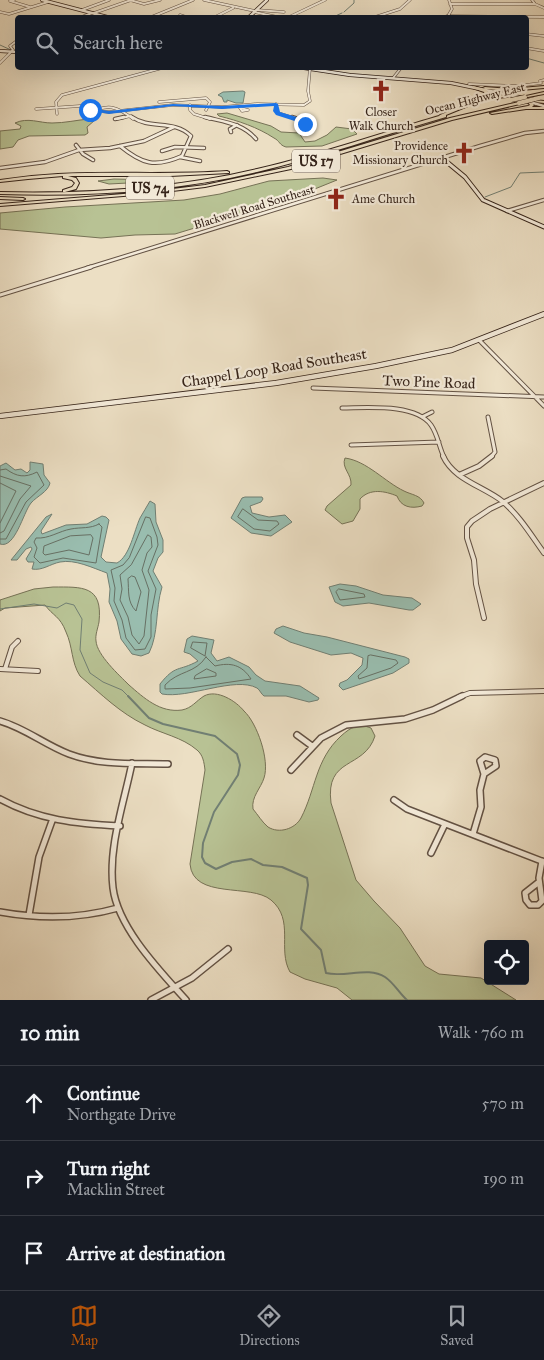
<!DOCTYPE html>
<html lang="en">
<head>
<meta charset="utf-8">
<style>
	:root { --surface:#171b24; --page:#20242c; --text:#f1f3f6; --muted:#9ea1a6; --line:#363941; --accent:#b45309 }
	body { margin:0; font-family:"IM FELL Great Primer",serif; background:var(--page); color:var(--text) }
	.controls { position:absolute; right:15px; bottom:15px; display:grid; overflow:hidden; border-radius:5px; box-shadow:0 5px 20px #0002 }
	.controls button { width:45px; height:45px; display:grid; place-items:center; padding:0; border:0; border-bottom:1px solid var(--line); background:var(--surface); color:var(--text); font:25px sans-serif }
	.stop { position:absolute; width:15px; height:15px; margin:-11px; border:4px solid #1a73e8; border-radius:50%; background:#fff }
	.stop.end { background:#1a73e8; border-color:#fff; box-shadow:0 1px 5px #0008 }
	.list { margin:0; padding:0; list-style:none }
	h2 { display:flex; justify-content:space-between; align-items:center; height:65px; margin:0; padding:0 20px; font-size:21px }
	h2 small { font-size:16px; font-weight:400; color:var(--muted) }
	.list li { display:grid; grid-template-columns:32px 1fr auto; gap:15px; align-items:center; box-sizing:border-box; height:75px; padding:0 20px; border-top:1px solid var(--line) }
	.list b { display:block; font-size:19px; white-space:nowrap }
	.list p { margin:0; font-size:16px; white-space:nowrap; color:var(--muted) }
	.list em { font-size:16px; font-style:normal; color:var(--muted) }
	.icon { flex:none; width:28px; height:28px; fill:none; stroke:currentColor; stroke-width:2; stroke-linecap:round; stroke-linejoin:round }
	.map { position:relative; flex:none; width:544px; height:1000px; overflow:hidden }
	.search { position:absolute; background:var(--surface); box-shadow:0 5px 20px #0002; left:15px; right:15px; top:15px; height:55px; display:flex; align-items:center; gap:12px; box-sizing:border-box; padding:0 18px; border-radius:5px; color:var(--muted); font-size:19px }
	.sheet { height:290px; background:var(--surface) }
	nav { display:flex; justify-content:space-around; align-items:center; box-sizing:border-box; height:70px; border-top:1px solid var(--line); background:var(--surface); font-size:14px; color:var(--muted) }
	nav a { display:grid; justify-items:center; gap:2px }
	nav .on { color:var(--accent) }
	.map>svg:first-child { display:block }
</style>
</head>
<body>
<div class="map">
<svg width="544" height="1000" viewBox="0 0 544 1000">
	<rect width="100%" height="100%" fill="#ecdfc4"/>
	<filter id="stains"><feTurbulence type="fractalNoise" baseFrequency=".004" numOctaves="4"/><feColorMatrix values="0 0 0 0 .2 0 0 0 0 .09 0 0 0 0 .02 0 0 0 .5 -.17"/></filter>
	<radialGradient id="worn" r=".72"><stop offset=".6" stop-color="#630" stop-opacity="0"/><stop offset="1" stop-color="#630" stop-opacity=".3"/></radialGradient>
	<!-- green -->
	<path fill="#b8c294" stroke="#767256" d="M227 113 271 126 281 132 299 133 305 142 315 141 327 135 336 127 352 129 357 134 322 146 286 147C279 145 280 141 274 138 257 127 239 121 219 116L217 114Z
		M89 119 95 120 87 127 88 133 85 135 29 136 18 140 13 147 0 149V131L20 129 21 126 15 123C28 117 39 123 52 123 65 123 77 120 89 119Z
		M323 178 337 180 290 199 175 234 135 235 101 238 0 229V213L65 207 184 200 220 194 269 181Z
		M114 179 161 180 166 181 109 184 98 181Z
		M345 458C367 461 385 482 404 491 412 495 420 495 424 503L422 506C411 509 401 507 397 496 385 491 370 488 360 499V509L353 521 342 524 325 510 327 506 351 485C352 474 341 468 345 458Z
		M53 587C82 587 103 585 99 622 98 628 95 635 96 641 97 655 119 675 129 685 144 698 160 713 182 710 192 708 196 701 204 696 217 689 236 701 244 711 257 723 270 760 264 778 261 788 251 797 253 809 258 815 262 822 268 827 279 834 295 829 301 818 316 789 315 760 341 736 351 727 358 723 371 728L375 736C364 770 325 756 331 803L356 880 374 901 400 928 425 966 439 974 481 978 516 1000H352L337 988 305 979 290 972C277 949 295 920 271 900 251 883 193 900 190 864L205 770C204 762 203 755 197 750 182 737 162 734 145 725 120 713 101 694 80 676 71 662 73 647 66 632 60 616 53 616 45 605L5 608 0 611V600L34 589Z"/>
	<!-- water -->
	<path fill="#99bdaf" stroke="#717f73" d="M243 91 245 92 243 103H236L227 100V102H224L222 97 218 95 223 92Z
		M30 462 43 464 44 475 50 483C48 492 37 496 31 503 23 513 15 549 0 544V466L6 463 15 470 21 469 27 473 30 470Z
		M245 497H262L263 499 261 502 250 506 252 513 269 517 285 515 292 522 271 536 251 533 231 518 242 498Z
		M150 501 155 504 156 522 163 540V552L158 558 153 571 162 587C155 610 159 633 149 653L141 656 132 654 121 639 117 621 109 602 110 589 107 573C93 568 75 559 60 562 50 564 42 571 32 569L34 562H28L26 559 32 549 31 547 26 549 17 560H11L46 517 52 514 41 531 42 534 66 525 87 524 102 516 106 517 109 520 101 557 106 562 117 563C130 556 134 531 140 518 143 512 147 507 150 501Z
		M340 584 356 586 383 595 412 598 421 604 413 610H409L369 603 343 606 335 602 329 587Z
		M283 626 304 633 327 637 405 657 409 659V663L393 673 343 690 339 686 340 683 347 680 362 665 363 658 351 653 331 655 290 642 274 633 276 629Z
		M192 636 214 640 211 653 217 661 229 657 249 667 256 675 265 681 300 686 319 698 318 700 309 702 286 696H264C261 694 260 690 257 688 235 676 188 699 162 694L160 692V684C176 664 178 672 198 661L190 654 184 652 187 639Z"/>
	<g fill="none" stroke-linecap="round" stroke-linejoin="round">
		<!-- shore -->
		<path stroke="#677064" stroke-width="1" d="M0 470 6 469C17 477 25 478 37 472L44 485 26 502 6 539H0
			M0 476 31 486 20 499 4 531 0 533
			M0 483 16 491 0 523
			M243 509 258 520 277 521 279 524 270 531 254 529 238 517Z
			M146 517 150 518 157 537 158 545 148 571 156 589 151 615V637L145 649 135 650 126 638 122 620 114 601 115 588 111 570 123 565 129 558Z
			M99 524 102 527 96 563 63 558 40 563 34 557 37 548 34 542 36 538C49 539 59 531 71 529 81 527 90 529 99 524Z
			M91 535 93 538 89 555 69 550 45 555 43 553 44 546 70 536Z
			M148 535 151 537 152 547 147 553 142 570 149 590 144 636 139 644 132 635 128 617 120 600 122 589 120 575 131 565Z
			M132 576 135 577 141 592 136 611C127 602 129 591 128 579Z
			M339 589 364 594 365 597 340 600 336 592Z
			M193 642 207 643 205 656 191 648Z
			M371 655 396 660 398 663 391 668 359 679 358 676 367 668 368 656Z
			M206 657 215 666C231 662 242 665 251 679L190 688 165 689V685C179 670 195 674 206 657Z
			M207 669 216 673V676L194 679 195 676Z"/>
		<!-- stream-far1 -->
		<path stroke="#717f73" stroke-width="1" d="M344 12 354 3V0
			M331 18 342 13
			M0 45 11 50
			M526 58 544 63
			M485 197 511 187 520 173 544 172
			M0 609 34 604 57 608 66 603 74 605 82 619 80 650 90 673 103 682 122 690 129 697"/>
		<!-- stream -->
		<path stroke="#717f73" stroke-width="2" d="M128 696 149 718 163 724 215 736 237 754 240 765 238 775 214 812 203 843 202 857 205 863 216 869 232 862 251 859 263 865 282 867 307 878 308 885 301 929 321 950 326 973C345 978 368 966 385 977 394 983 399 993 407 1000"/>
		<!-- street-far4 casing -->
		<g stroke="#635244" stroke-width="3">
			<path id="street-far4" d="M14 0 10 1 30 7
				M130 0 144 4 160 0
				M204 0 255 11
				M532 0 535 4 544 8
				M450 4H535
				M82 10 109 0
				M257 10 284 12
				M0 12 9 14 48 2
				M254 12 282 18
				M94 13 131 0
				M180 15 189 18
				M447 16 544 17
				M448 16 452 9 449 0
				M79 18 92 13
				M149 18 193 0
				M213 18 233 8
				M287 18 325 0
				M372 18 400 9 410 0
				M526 34 544 36
				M526 48 544 51
				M0 63 13 50 10 46 18 40
				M254 68H280
				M393 78 401 68
				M469 84 518 86 541 83 540 81 544 80
				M159 102 206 98 210 102 206 110
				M276 104V111L278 113 297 119
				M190 105V110L194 114 210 119
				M239 106 240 108
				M240 108 248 110 242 111Z
				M36 109 80 106 96 111 109 112 173 105 222 107 257 104 304 105 310 101 308 91 310 68
				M57 114 56 102 62 95 162 68
				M88 114C107 103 117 106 133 119
				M117 119 131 116"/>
		</g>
		<!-- street-far3 casing -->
		<g stroke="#635244" stroke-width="4.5">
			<path id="street-far3" d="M205 117C224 122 242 123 256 139
				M292 117 301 120 304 124
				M115 119 124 117
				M305 124 309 125H301Z
				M231 132 230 129 237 125
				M76 145 83 154 93 160
				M120 146C142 164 155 168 182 156L191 136C174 119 150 130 132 117
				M162 151 175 147 204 148
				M180 157 200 161
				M0 168 45 162 79 150 110 148 144 141 174 127
				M507 211 544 200
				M87 268 480 146 525 133 544 131"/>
		</g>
		<!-- street-far2 casing -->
		<g stroke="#635244" stroke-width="5">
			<path id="street-far2" d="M0 295 91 267
				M479 340 544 406
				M313 388 544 397
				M342 408C366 408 415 403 431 425 438 435 439 447 444 457
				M422 417 432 412
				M488 417 495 452 491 457
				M351 445 439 442"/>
		</g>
		<!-- street-far1 casing -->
		<g stroke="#635244" stroke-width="6">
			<path id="street-far1" d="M443 456C454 480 483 486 502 501 519 515 531 535 544 553
				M459 475 479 466 492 456
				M484 618 476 584 474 560 467 538V527L472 521 490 509 544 483
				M0 669 38 671
				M5 669 12 647 18 641
				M459 697 470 693 544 691"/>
		</g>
		<!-- street casing -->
		<g stroke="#635244" stroke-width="8">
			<path id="street" d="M0 721C25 728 45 745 69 754 101 766 135 763 168 764
				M297 735 312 746
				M485 757 495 760 496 766 484 774 480 761Z
				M132 763C124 803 108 847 113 888 118 928 160 971 186 1000
				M291 770 321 738 346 725 405 719 433 710 462 696
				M0 799C38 820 77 824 120 826
				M394 800 407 809 544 862
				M473 834 481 807 480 790 484 774
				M431 853 445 824
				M539 882 525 893 526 900 530 905H538L542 901 539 878 542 861
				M0 912C39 919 79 919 118 908
				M29 915 39 857 52 821
				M151 1000 192 978 228 949"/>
		</g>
		<!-- secondary-far2 casing -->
		<g stroke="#352319" stroke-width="4">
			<path id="secondary-far2" d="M42 0 111 18
				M248 18 267 0
				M0 51 18 52
				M304 68 350 75 451 83 524 98
				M526 101 544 106"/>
		</g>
		<!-- secondary-far1 casing -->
		<g stroke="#352319" stroke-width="5">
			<path id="secondary-far1" d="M442 158 465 177 483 200 544 227"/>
		</g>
		<!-- secondary casing -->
		<g stroke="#352319" stroke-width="6">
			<path id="secondary" d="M0 416 276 383 376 366 452 350 544 314"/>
		</g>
		<!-- highway casing -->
		<g stroke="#352319" stroke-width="2">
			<path id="highway" d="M473 86 487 90 489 96 507 95 509 96 507 97 485 99 446 115V117C383 135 321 157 257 172 173 192 86 197 0 194V192C86 194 173 189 257 169 318 155 378 134 439 116L440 115 485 96 484 92 473 88Z
				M544 86V88L510 91 485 89 483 88 485 87 510 89Z
				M544 92V94L528 97 526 96Z
				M535 100 544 101V103L535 102Z
				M530 101 534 105 532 107H544V109H526L492 114 490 113 528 106 530 105 528 102Z
				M519 102 521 103 520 104 452 120 291 169 205 187 148 194 0 206V204L148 192 205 185 288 167 450 118Z
				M227 171 229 172V173L170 176H68L76 178 79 183 76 189 65 192H63V190L72 187 75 183 72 180 63 178V176L28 179 0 182V180C19 177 38 175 58 174 114 171 170 175 227 171Z
				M0 197 23 198 25 199 23 200 0 199Z"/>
		</g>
		<!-- street-far4 -->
		<use href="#street-far4" stroke="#f3ead9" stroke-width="2"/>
		<!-- street-far3 -->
		<use href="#street-far3" stroke="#f3ead9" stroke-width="2.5"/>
		<!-- street-far2 -->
		<use href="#street-far2" stroke="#f3ead9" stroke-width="3"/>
		<!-- street-far1 -->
		<use href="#street-far1" stroke="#f3ead9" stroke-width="4"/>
		<!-- street -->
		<use href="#street" stroke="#f3ead9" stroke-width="5"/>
		<!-- secondary-far2 -->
		<use href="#secondary-far2" stroke="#f3ead9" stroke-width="2.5"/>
		<!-- secondary-far1 -->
		<use href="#secondary-far1" stroke="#f3ead9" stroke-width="3"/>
		<!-- secondary -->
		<use href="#secondary" stroke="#f3ead9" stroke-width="4.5"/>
		<!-- highway -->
		<use href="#highway" fill="#ecdfc4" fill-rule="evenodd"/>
		<!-- highway-bridge casing -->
		<g stroke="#352319" stroke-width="5" stroke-linecap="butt">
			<path id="highway-bridge" d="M511 100 525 97
				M519 103 539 98"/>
		</g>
		<!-- highway-bridge -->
		<use href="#highway-bridge" stroke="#ecdfc4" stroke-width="4"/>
	</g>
	<!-- route -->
	<path fill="#1a73e8" d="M276 103 278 104 280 112 303 119 307 125 276 115 273 111 274 106 222 109 173 106 109 114 87 110 90 108 109 111 173 104 222 106Z"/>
	<!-- icons -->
	<defs>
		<g id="church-bare" transform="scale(1.725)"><path d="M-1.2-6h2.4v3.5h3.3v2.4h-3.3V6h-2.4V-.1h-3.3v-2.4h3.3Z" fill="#8f2418" stroke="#f3ead9" stroke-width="2.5" paint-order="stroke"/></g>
	</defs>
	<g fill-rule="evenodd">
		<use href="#church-bare" x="381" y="91"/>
		<use href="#church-bare" x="464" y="153"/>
		<use href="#church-bare" x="336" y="199"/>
	</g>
	<g text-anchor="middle" stroke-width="4.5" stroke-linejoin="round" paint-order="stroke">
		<!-- far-street labels -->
		<g font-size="12" fill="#352319" stroke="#f3ead9">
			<text transform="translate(475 99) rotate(-14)" y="4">Ocean Highway East</text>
			<text transform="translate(254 207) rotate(-17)" y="4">Blackwell Road Southeast</text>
		</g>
		<!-- far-poi labels -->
		<g font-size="12" fill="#352319" stroke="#f3ead9">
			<text x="381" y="116">Closer<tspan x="381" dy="14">Walk Church</tspan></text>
			<text x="448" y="150" text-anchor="end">Providence<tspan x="448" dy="14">Missionary Church</tspan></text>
			<text x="352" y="203" text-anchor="start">Ame Church</text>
		</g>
		<!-- shield labels -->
		<g fill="#f3ead9" stroke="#6e5f53" stroke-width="1">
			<rect x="292" y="149.5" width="48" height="23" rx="4"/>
			<rect x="126" y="176.5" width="48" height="23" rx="4"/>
		</g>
		<g font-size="14" font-weight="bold" fill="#352319">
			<text x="316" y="166">US 17</text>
			<text x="150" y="193">US 74</text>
		</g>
		<!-- street labels -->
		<g font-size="15" fill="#352319" stroke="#f3ead9">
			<text transform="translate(274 368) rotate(-9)" y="5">Chappel Loop Road Southeast</text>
			<text transform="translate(429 382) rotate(2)" y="5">Two Pine Road</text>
		</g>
	</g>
	<rect width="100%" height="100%" filter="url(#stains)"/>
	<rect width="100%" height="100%" fill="url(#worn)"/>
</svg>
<div class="controls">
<button><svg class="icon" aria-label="locate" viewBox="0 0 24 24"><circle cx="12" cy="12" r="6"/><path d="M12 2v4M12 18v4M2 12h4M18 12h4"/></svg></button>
</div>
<div class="stop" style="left:90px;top:110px"></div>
<div class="stop end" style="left:305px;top:124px"></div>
<div class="search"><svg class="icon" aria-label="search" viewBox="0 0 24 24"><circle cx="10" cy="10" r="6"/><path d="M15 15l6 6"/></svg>Search here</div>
</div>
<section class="sheet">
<h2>10 min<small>Walk · 760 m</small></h2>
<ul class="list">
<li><svg class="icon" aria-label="ahead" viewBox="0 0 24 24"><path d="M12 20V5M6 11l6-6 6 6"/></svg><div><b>Continue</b><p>Northgate Drive</p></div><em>570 m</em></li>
<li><svg class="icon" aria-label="right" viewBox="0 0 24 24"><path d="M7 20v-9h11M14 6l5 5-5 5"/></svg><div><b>Turn right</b><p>Macklin Street</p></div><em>190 m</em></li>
<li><svg class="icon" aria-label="arrive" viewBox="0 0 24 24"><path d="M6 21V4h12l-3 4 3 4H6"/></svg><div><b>Arrive at destination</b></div></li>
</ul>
</section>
<nav>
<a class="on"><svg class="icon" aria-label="map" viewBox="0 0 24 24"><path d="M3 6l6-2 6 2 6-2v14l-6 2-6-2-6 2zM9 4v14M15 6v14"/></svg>Map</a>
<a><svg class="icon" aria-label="directions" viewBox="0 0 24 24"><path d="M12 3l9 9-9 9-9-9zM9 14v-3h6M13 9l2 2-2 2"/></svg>Directions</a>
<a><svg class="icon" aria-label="saved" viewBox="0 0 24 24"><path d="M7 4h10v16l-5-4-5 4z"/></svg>Saved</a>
</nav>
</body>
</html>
